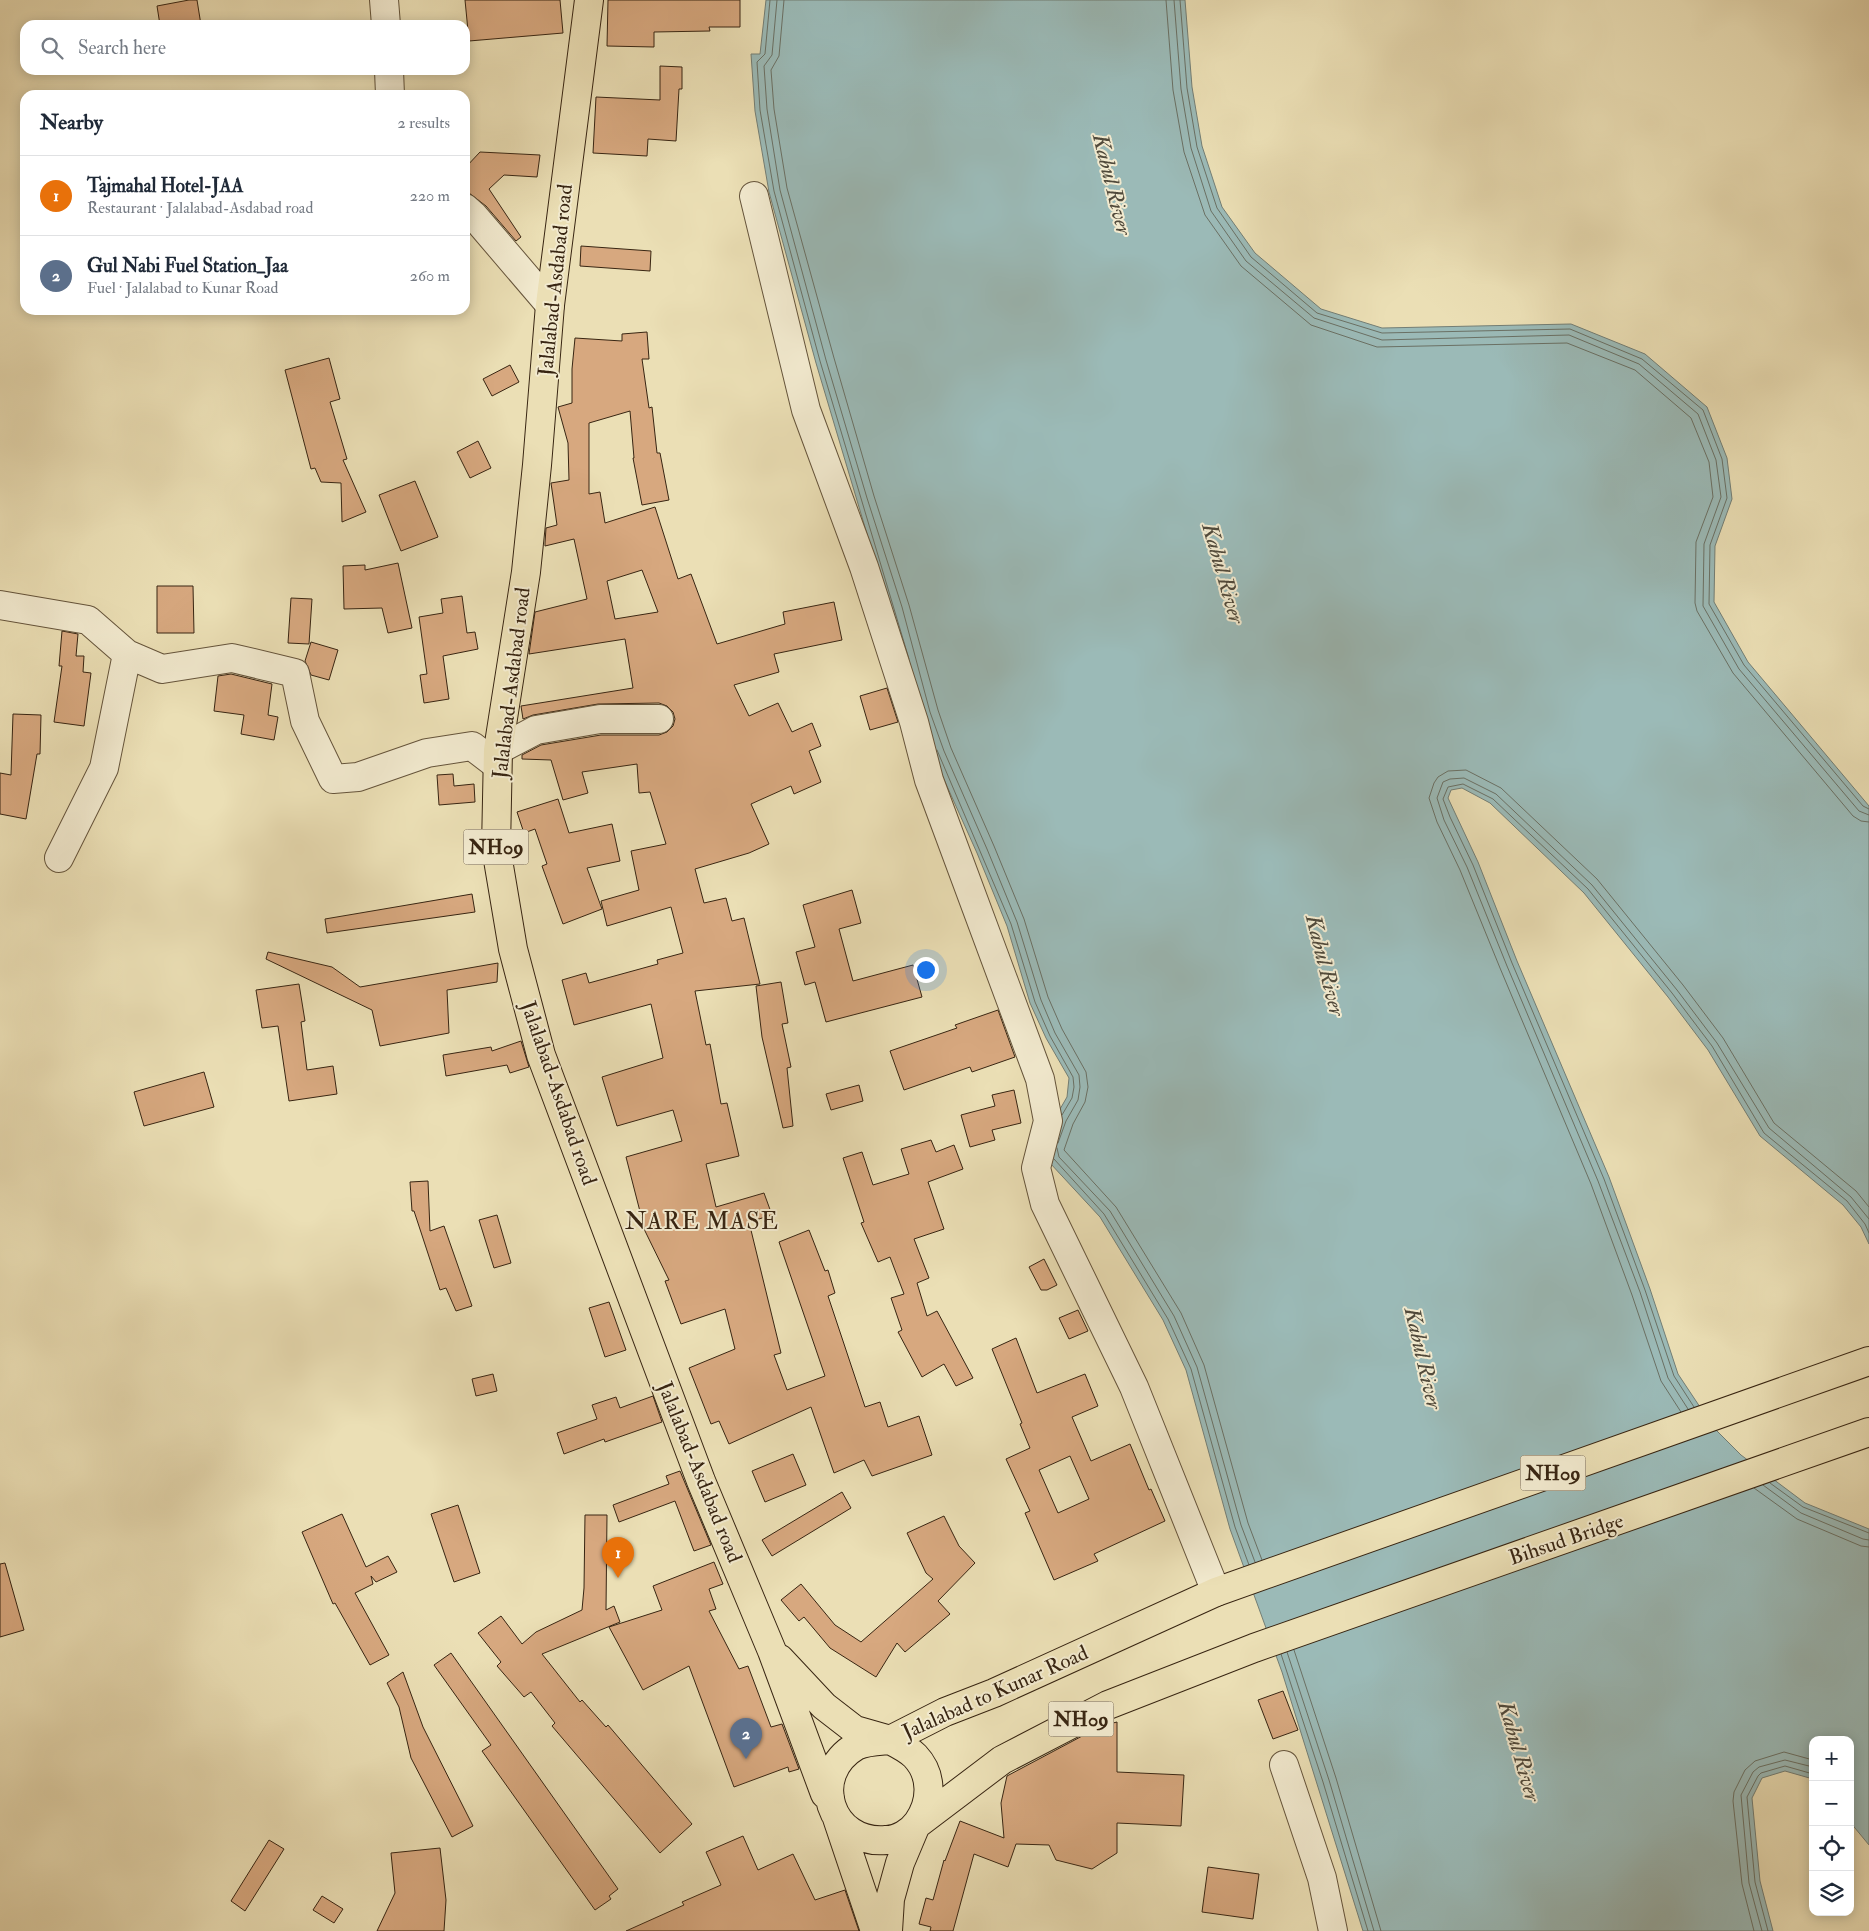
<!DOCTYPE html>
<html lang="en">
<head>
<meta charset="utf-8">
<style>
	:root { --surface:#fff; --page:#f2f2f3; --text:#1f2937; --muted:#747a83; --line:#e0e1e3; --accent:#ea580c }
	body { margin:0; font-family:"IM FELL Double Pica",serif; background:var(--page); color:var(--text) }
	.controls { position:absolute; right:15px; bottom:15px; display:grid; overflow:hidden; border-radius:10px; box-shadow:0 2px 12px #0003 }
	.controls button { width:45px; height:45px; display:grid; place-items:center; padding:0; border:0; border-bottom:1px solid var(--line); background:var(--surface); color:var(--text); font:25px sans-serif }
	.you { position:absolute; left:925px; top:969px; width:18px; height:18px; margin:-12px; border:4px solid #fff; border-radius:50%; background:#1a73e8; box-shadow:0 0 0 8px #1a73e833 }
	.badge { display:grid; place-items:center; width:32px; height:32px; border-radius:50%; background:var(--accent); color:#fff; font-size:16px; font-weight:700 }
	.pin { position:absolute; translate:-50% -41px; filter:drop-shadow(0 1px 2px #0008) }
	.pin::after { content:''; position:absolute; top:26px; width:18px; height:15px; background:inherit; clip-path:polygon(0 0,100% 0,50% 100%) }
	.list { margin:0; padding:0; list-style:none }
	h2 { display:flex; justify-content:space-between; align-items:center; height:65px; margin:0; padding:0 20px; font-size:21px }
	h2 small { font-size:16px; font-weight:400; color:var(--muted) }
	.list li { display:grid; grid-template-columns:32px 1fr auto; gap:15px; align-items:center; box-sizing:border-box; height:80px; padding:0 20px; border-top:1px solid var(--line) }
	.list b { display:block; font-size:19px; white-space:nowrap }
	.list p { margin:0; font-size:16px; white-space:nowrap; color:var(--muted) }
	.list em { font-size:16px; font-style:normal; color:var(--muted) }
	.icon { flex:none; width:28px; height:28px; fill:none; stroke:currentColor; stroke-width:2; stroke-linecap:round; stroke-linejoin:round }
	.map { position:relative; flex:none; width:1869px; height:1931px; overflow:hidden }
	.search { position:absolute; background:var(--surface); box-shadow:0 2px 12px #0003; left:20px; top:20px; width:450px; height:55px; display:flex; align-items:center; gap:12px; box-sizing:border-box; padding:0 18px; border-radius:15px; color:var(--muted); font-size:19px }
	.panel { position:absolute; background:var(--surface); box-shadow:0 2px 12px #0003; left:20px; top:90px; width:450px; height:225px; border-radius:15px }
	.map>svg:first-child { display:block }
</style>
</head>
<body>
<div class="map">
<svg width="1869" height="1931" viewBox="0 0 1869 1931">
	<rect width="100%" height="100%" fill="#ebdfb5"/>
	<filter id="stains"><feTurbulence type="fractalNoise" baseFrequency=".004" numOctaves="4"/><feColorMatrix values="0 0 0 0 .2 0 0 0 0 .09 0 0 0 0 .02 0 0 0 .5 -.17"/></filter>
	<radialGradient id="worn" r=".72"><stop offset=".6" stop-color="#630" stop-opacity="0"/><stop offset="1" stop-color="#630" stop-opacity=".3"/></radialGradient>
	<!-- water -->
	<path fill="#9bbab7" stroke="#737e75" d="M766 0H1185L1192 87 1202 146 1222 207 1255 253 1321 309 1382 328 1571 324 1645 354 1707 407 1727 458 1732 499 1715 546 1714 602 1748 662 1869 806V1244L1861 1227 1843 1205 1760 1136 1708 1050 1668 997 1584 893 1490 803 1462 788 1451 790 1448 798 1478 862 1517 961 1609 1177 1650 1289 1678 1374 1714 1428 1741 1455 1805 1503 1869 1529V1845L1850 1822V1740H1813V1779L1785 1771 1762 1778 1752 1798 1760 1881 1773 1931H1363L1282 1672 1230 1529 1186 1370 1163 1320 1100 1217 1050 1163 1056 1116 1067 1097 1069 1078 1046 1038 1030 1003 1007 926 977 853 933 755 816 363 769 192 755 111 751 54H760Z"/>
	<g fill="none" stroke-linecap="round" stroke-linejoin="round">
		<!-- shore -->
		<path stroke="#6a7064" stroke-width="1" d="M770 0 765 54 757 62 760 110 774 191 820 361 909 659
			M777 0 772 55 764 66 767 109 780 190 826 360 867 498 902 607 930 712 944 751 987 849 1017 922 1041 1000 1055 1033 1079 1075 1080 1087 1078 1100 1066 1121 1058 1143
			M784 0 779 56 771 70 774 109 787 188 834 358 874 496 909 605 938 710 951 748 994 846 1024 919 1048 997 1062 1029 1086 1072 1088 1087 1085 1102 1073 1124 1064 1150 1116 1207 1181 1313 1204 1365 1248 1523 1262 1560
			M1166 0 1173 90 1184 152 1205 215 1241 266 1311 325 1377 347 1567 343 1635 370 1691 418 1709 462 1713 497 1696 542 1695 603 1697 611 1733 673 1853 816 1861 821 1869 822
			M1174 0 1181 89 1191 148 1211 211 1246 261 1314 318 1382 340 1569 335 1639 364 1698 414 1716 460 1721 497 1704 544 1703 606 1739 669 1859 811 1869 815
			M1180 0 1187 88 1197 147 1217 208 1251 257 1317 313 1382 333 1570 329 1642 359 1703 410 1722 459 1727 498 1710 545 1709 604 1744 665 1863 806 1869 809
			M937 750 1011 924 1035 1002 1050 1036 1073 1077 1074 1087 1072 1098 1062 1115
			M1057 1148 1059 1157 1110 1211 1174 1316 1197 1367 1241 1525 1255 1562
			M1054 1159 1104 1214 1168 1319 1191 1369 1235 1527 1249 1565
			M1694 1407 1674 1376 1645 1290 1604 1179 1512 963 1473 865 1450 817 1443 799 1448 787 1463 784 1493 799 1588 889 1672 993 1712 1046 1764 1133 1847 1201 1865 1224 1869 1233
			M1688 1409 1668 1378 1640 1292 1598 1181 1507 966 1467 867 1444 820 1437 798 1443 782 1450 779 1464 778 1496 794 1592 885 1677 990 1717 1043 1769 1128 1851 1197 1869 1219
			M1681 1412 1661 1381 1632 1295 1591 1184 1500 968 1460 870 1437 822 1429 798 1434 783 1438 777 1448 771 1466 770 1501 788 1597 879 1683 985 1723 1038 1774 1123 1856 1191 1869 1207
			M1770 1483 1803 1507 1869 1533
			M1763 1485 1801 1513 1863 1539 1869 1540
			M1754 1488 1797 1519 1861 1546 1869 1547
			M1294 1650 1336 1778 1381 1931
			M1287 1652 1329 1780 1374 1931
			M1281 1654 1323 1782 1368 1931
			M1754 1931 1742 1884 1733 1801 1734 1792 1745 1770 1755 1761 1784 1752 1813 1760
			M1762 1931 1749 1883 1741 1795 1753 1772 1759 1767 1785 1760 1813 1767
			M1768 1931 1755 1882 1747 1797 1758 1776 1761 1773 1785 1766 1813 1774"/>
	</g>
	<!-- building -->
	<path fill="#d7a87f" stroke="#382512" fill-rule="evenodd" d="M189 0H197L201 25H160L157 6Z
		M465 0H560L563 33 469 41Z
		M608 0H740V27H709L710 31 654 32V47L607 46Z
		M660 66 682 67V89H679L676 141 648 139 647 156 593 153 596 97 660 100Z
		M480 152 540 155 537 177 504 175 489 189 521 237 516 241 486 206 469 193 465 188V168Z
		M581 246 651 251 650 271 580 266Z
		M647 332 649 359H642L649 408 652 407 657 453H660L669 500 642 505 633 458H634L630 411 589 423V494L600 492 605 523 655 507 678 579 691 574 717 644 785 624 783 612 834 602 842 640 774 654 779 672 734 685 749 716 778 703 792 732 812 723 821 746 809 751 821 782 794 794 791 786 751 804 769 844 749 853 695 869 704 903 726 898 732 921 744 918 760 984 695 991 706 1045 710 1044 721 1104 727 1103 739 1156 706 1164 716 1207 764 1193 772 1215 749 1222 781 1353 774 1355 787 1390 825 1376 779 1242 809 1230 825 1271 828 1270 835 1293 828 1296 865 1407 880 1402 888 1427 919 1416 932 1455 872 1476 864 1460 834 1473 811 1407 729 1444 719 1421 711 1424 689 1368 735 1349 725 1309 681 1324 665 1281 669 1280 645 1231 626 1157 682 1141 673 1110 617 1126 602 1077 663 1058 651 1004 574 1025 562 980 586 973 589 983 658 964 657 960 683 953 671 907 607 926 601 901 639 890 631 851 666 844 650 792 639 793 637 764 582 772 588 793 563 800 551 760 522 759V755L541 745 601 735H659L667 732 673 726 675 719 673 712 667 706 659 703 598 704 533 715 523 719 521 706 633 688 625 639 529 654 535 612 587 599 574 539 545 546V543L546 528 557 525 551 483 569 480 568 443 558 407 572 403V369L575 338 622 341V334ZM642 570 658 612 615 619 607 581Z
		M329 358 340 399 330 402 347 459 343 460 366 512 342 522 341 483 321 482 315 468 311 469 285 370Z
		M510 365 519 382 492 396 483 379Z
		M478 441 491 468 470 478 457 452Z
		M415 481 438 537 401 551 379 495Z
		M398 563 412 628 388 633 382 608 344 609 343 566 365 565V570Z
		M157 586H193L194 633H157Z
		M462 596 467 633 475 632 478 649 443 656 449 699 424 703 420 675 427 674 419 617 443 613 441 599Z
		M291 598 312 599 309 644 288 643Z
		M62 631 78 634 76 656H84L83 672 91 673 84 726 54 722 62 666H59Z
		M311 642 338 650 329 680 311 675 305 661Z
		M231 674 272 684 268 715 278 717 274 740 241 734 244 715 214 711 218 676Z
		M887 688 898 722 870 730 860 696Z
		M13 714 41 715 40 754H37L26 819 0 814V773L11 775Z
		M453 774 454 786 474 784 475 802 439 805 437 775Z
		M558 799 569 833 612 824 620 861 587 868 602 909 563 924 542 866 547 864 535 829 524 833 517 812Z
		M852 890 861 923 839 929 853 981 913 965 922 997 826 1022 815 982 805 985 796 952 815 947 803 905Z
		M472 894 475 912 327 933 325 919Z
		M268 952 332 967 360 987 498 963 497 982 447 990 449 1033 380 1046 372 1010 266 959Z
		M781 982 788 1023 782 1024 791 1067 787 1068 793 1126 783 1128 762 1037 756 986Z
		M299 984 305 1021 301 1022 307 1070 333 1066 337 1094 289 1101 278 1026 262 1028 256 990Z
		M998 1010 1015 1057 972 1072 970 1067 904 1090 890 1051 957 1028 955 1025Z
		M521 1041 529 1067 510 1073 507 1065 446 1076 443 1055 491 1047 492 1051Z
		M204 1072 214 1107 144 1126 134 1092Z
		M859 1085 863 1101 831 1110 826 1094Z
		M1014 1090 1021 1123 992 1130 995 1140 970 1147 961 1115 995 1106 992 1095Z
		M931 1140 936 1152 954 1145 963 1169 928 1182 944 1229 914 1239 929 1278 917 1283 927 1316 937 1311 973 1378 956 1386 944 1364 922 1377 898 1332 902 1330 891 1298 904 1294 890 1257 878 1262 861 1223 864 1222 843 1158 862 1152 873 1185 909 1174 901 1149Z
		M428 1181 430 1231 444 1226 472 1306 456 1311 446 1288 440 1290 414 1211H412L410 1182Z
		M497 1215 511 1263 494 1268 479 1220Z
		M1044 1259 1057 1285 1047 1290H1041L1029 1267Z
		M609 1302 626 1350 605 1357 589 1308Z
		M1078 1310 1088 1331 1069 1339 1059 1318Z
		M1016 1338 1037 1393 1085 1374 1098 1406 1072 1417 1091 1461 1130 1444 1149 1490 1151 1489 1165 1521 1094 1554 1098 1561 1054 1580 1025 1513 1030 1511 1006 1459 1030 1448 1020 1424 1022 1423 992 1349ZM1070 1456 1089 1499 1058 1513 1039 1470Z
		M493 1374 497 1391 476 1396 472 1379Z
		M653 1396 662 1422 605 1442 604 1439 564 1454 557 1433 597 1419 592 1405 616 1397 620 1408Z
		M793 1454 806 1485 765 1502 752 1471Z
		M680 1471 711 1545 694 1551 675 1501 619 1522 613 1505 669 1484 666 1476Z
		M842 1492 851 1508 772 1556 762 1540Z
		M458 1505 480 1573 454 1582 431 1514Z
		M342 1514 366 1567 388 1556 397 1572 376 1582 371 1576 373 1584 355 1593 389 1655 370 1665 335 1603 333 1604 302 1532Z
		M585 1515H607L606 1610 614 1606 620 1622 542 1654 580 1702 582 1700 606 1727 608 1725 692 1824 660 1853 552 1726 555 1723 531 1692 524 1697 497 1666 501 1662 478 1633 501 1616 522 1644 536 1632 582 1610 584 1588Z
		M944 1516 959 1546 975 1563 938 1601 950 1614 905 1652 897 1643 876 1677 830 1648 804 1617 799 1621 781 1600 801 1584 835 1625 861 1642 933 1579 926 1573 907 1533Z
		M714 1562 723 1584 709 1589 716 1609 709 1611 739 1669 748 1666 771 1727 782 1724 799 1769 789 1772 788 1767 734 1787 689 1666 643 1690 609 1627 662 1610 653 1586Z
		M5 1563 24 1630 0 1637V1564Z
		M451 1653 618 1889 609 1896 611 1899 595 1910 482 1751 491 1745 434 1665Z
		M403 1672 423 1727 473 1826 452 1837 411 1758 399 1707 387 1683Z
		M1283 1691 1298 1730 1273 1739 1258 1700Z
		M1117 1722V1772L1184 1775 1181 1826 1117 1823V1853L1092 1869 1056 1860 1049 1845 1016 1844 1008 1867 974 1854 953 1931H930L931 1927 919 1924 926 1898 933 1900 944 1860 945 1861 960 1821 1004 1838 1001 1803 1007 1776 1101 1726Z
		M743 1836 758 1870 793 1854 815 1900 845 1890 859 1931H626L684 1905 682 1902 721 1885 706 1852Z
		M269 1840 284 1849 245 1911 231 1901Z
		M440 1848 446 1900 444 1931H377L395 1893 391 1853Z
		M1208 1867 1259 1874 1253 1919 1202 1912Z
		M322 1896 343 1909 334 1923 313 1910Z"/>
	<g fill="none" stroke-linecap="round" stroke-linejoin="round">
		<!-- minor casing -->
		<g stroke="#65543b" stroke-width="30">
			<path id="minor" d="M384 0 386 25
				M389 70 390 95
				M754 196 806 410 864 567 914 722 929 780 1040 1079 1048 1121 1036 1168 1045 1204 1134 1387 1216 1592
				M465 208 474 216 550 305
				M0 605 88 620 127 654 162 669 232 658 295 673 305 721 333 779 358 777 427 753 472 746 497 765
				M498 750 536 730 600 719H659
				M59 858 104 768 127 654
				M1284 1765 1322 1878 1333 1931"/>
		</g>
		<!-- major casing -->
		<g stroke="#382512" stroke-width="30">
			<path id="major" d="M589 0 550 305 537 465 526 572 498 750 496 848 513 949 541 1055 701 1481 772 1651 825 1794 830 1798
				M780 1659 824 1706 855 1730 890 1740 945 1712 994 1693 1216 1592 1869 1361
				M890 1740C898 1744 908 1749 915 1756 933 1775 932 1802 918 1822 911 1832 898 1840 886 1840 830 1845 807 1775 856 1746 866 1741 879 1741 890 1740Z
				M837 1818 875 1931
				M888 1931 890 1899 900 1863 916 1825 1002 1760 1108 1705 1254 1648 1869 1432"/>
		</g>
		<!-- minor -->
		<use href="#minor" stroke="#f2eacf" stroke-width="28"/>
		<!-- major -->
		<use href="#major" stroke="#ebdfb5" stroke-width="28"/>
	</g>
	<g text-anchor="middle" stroke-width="4" stroke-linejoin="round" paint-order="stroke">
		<!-- shield labels -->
		<g fill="#f2eacf" stroke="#70604b" stroke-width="1">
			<rect x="463.5" y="829.5" width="65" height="35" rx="4"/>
			<rect x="1520.5" y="1455.5" width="65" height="35" rx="4"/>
			<rect x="1048.5" y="1701.5" width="65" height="35" rx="4"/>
		</g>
		<g font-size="20" font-weight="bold" fill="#382512">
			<text x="496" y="854">NH09</text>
			<text x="1553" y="1480">NH09</text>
			<text x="1081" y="1726">NH09</text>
		</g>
		<!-- street labels -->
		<g font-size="21" fill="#382512" stroke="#f2eacf">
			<text transform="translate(555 280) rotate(-84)" y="7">Jalalabad-Asdabad road</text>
			<text transform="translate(511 683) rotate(-83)" y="7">Jalalabad-Asdabad road</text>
			<text transform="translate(559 1093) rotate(71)" y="7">Jalalabad-Asdabad road</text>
			<text transform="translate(700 1472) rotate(68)" y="7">Jalalabad-Asdabad road</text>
			<text transform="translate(1566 1539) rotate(-19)" y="7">Bihsud Bridge</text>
			<text transform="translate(995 1692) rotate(-24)" y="7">Jalalabad to Kunar Road</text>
		</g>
		<!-- water labels -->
		<g font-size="22" font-style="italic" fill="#514a3b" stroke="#f2eacf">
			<text transform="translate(1113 184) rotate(76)" y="8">Kabul River</text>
			<text transform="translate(1224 573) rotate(74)" y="8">Kabul River</text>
			<text transform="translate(1326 965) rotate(76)" y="8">Kabul River</text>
			<text transform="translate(1424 1358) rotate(77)" y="8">Kabul River</text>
			<text transform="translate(1520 1751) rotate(74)" y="8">Kabul River</text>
		</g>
		<!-- quarter labels -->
		<g font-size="24" letter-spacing="1" fill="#382512" stroke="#f2eacf">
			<text x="702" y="1229">NARE MASE</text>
		</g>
	</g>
	<rect width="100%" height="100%" filter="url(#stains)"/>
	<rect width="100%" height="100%" fill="url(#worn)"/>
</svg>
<div class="controls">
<button>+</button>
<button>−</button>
<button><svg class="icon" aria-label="locate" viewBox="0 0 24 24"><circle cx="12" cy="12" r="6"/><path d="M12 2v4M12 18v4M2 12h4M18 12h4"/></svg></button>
<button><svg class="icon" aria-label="layers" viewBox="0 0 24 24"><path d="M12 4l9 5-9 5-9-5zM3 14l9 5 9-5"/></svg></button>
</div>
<div class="you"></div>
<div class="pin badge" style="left:618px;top:1578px;background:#e8710a">1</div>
<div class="pin badge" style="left:746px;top:1759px;background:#5c6f8a">2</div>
<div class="search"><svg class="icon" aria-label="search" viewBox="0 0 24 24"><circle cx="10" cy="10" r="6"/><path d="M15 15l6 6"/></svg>Search here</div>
<section class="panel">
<h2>Nearby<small>2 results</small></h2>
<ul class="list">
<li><span class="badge" style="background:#e8710a">1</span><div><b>Tajmahal Hotel-JAA</b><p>Restaurant · Jalalabad-Asdabad road</p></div><em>220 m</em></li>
<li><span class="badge" style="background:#5c6f8a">2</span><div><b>Gul Nabi Fuel Station_Jaa</b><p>Fuel · Jalalabad to Kunar Road</p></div><em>260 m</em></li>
</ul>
</section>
</div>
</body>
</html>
